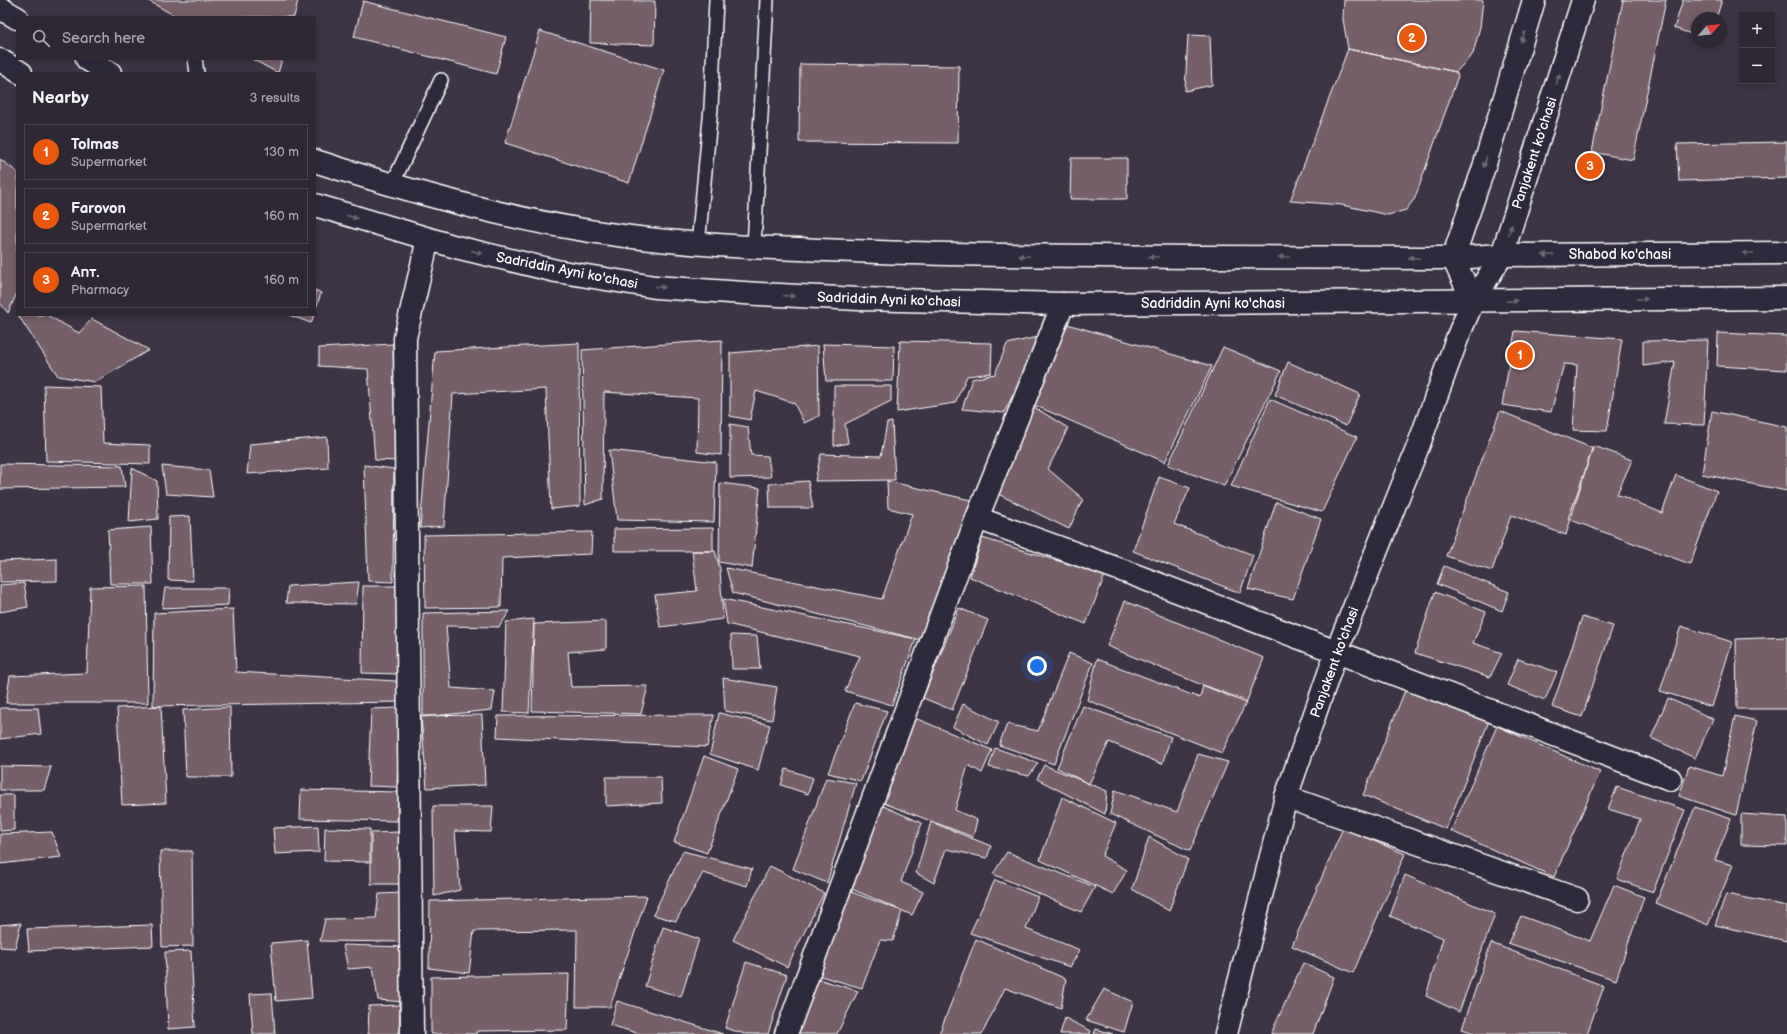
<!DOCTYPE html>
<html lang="en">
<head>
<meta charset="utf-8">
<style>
	:root { --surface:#2e2734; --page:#3a3340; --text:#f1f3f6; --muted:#a7a5ac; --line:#49444f; --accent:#ea580c }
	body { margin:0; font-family:"Balsamiq Sans",sans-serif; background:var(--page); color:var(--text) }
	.controls { position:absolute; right:12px; top:12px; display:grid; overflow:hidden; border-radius:0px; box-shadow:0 2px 6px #0003 }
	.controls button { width:36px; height:36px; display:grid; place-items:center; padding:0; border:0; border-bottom:1px solid var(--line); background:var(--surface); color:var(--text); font:20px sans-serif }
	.compass { position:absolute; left:1691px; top:12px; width:36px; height:36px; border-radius:50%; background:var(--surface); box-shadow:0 2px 6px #0003; rotate:62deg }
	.you { position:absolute; left:1037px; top:666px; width:14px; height:14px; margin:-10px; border:3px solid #fff; border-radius:50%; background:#1a73e8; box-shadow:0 0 0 6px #1a73e833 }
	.badge { display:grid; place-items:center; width:26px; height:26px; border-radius:50%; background:var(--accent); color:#fff; font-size:13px; font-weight:700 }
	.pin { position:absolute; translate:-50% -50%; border:2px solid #fff; box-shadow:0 1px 4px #0006 }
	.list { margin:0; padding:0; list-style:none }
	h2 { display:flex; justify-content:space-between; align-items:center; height:52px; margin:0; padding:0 16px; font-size:17px }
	h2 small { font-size:13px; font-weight:400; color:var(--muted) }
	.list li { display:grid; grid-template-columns:26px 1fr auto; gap:12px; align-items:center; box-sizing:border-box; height:56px; margin:0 8px 8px; padding:0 8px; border:1px solid var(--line); border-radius:0px }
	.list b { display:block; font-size:15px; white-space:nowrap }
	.list p { margin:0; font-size:13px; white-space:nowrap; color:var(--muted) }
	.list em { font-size:13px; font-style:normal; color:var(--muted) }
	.icon { flex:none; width:22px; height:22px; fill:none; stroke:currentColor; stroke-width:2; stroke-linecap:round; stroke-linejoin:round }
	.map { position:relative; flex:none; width:1787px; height:1034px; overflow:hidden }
	.search { position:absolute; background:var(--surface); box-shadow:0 2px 6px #0003; left:16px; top:16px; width:300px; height:44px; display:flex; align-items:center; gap:10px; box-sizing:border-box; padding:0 14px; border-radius:0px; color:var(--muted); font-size:15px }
	.panel { position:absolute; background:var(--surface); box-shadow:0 2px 6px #0003; left:16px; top:72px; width:300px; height:244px; border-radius:0px }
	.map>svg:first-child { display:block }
</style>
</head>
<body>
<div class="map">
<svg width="1787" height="1034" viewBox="0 0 1787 1034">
	<rect width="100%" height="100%" fill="#3d3446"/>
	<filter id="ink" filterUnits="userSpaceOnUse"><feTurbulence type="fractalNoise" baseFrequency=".025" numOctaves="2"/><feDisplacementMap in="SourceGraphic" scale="8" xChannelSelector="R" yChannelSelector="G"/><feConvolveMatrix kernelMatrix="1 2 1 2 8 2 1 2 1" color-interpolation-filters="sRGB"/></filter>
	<g filter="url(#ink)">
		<!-- building -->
		<path fill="#765e69" stroke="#fff" d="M147 0H298L294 17H177Z
			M591 0 655 1 654 45 590 43Z
			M1344 0H1483L1480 27 1473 54 1456 72 1348 49 1343 19Z
			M1623 0H1666L1633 160 1592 152Z
			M1683 0H1722L1716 18H1697V36L1674 28Z
			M363 1 506 37 496 74 354 37Z
			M540 31 664 70 629 183 505 143Z
			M1188 35 1210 36 1212 85 1185 91Z
			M1348 49 1456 72 1458 76 1415 198 1406 210 1388 215 1342 205 1290 201Z
			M252 59H282L278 73Z
			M800 64 959 66 958 143 799 142Z
			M1787 142V178L1679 181 1677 144Z
			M1071 158H1127V199H1070Z
			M0 159 17 172V293L8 313 0 303Z
			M315 290 321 293 315 311Z
			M18 315H47L79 333 92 319 149 350 95 382 58 376Z
			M289 315H314L311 323Z
			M1067 324 1212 366 1165 462 1034 405Z
			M1515 331 1622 339 1607 431 1573 430 1577 365 1564 364 1551 412 1502 405Z
			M1718 333 1787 336V370L1717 366Z
			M1042 336 1004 413 962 409 972 379 995 374 1007 344Z
			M722 340 721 455 697 452 698 398 604 392 603 499 585 505 582 350Z
			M1708 340 1704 425 1664 424 1675 362 1643 366V341Z
			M900 341 992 343 991 373 967 376 955 403 897 412Z
			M579 343 580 506 551 509 546 389 453 394 444 526 420 528 435 351Z
			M393 344 396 461 375 460 368 369 319 366V348Z
			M823 344 894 346 893 381H826Z
			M818 346 819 416 804 423 794 403 756 391 750 420 730 416V353Z
			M1223 347 1281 371 1224 486 1168 465Z
			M1288 362 1360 394 1346 426 1275 395Z
			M44 385 101 387 103 443 150 445V464L46 461Z
			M834 386H891V401L845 424 848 443 834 446Z
			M1270 399 1357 437 1322 512 1231 486Z
			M1026 402 1068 428 1048 469 1083 499 1069 529 994 492Z
			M1500 411 1592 448 1566 535 1511 515 1492 571 1446 556Z
			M1712 411 1787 427V491L1702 474Z
			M892 422 895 480 815 481 821 454 881 456 887 423Z
			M730 424 748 427 751 455 768 456 771 477 730 478Z
			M327 437 328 468 247 474 250 444Z
			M1594 446 1632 460 1617 494 1662 513 1676 475 1717 491 1690 564 1568 519Z
			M609 450 716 462 714 522 617 520Z
			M0 464 122 466 125 487 0 489Z
			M364 465 394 469 393 582 368 581Z
			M162 466 209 470 213 497 166 494Z
			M132 468 157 481 158 519 129 522Z
			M1159 477 1190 488 1174 524 1253 555 1240 593 1133 551Z
			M808 481 813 508H770L769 484Z
			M887 481 975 501 921 640 733 593 726 568 882 599 912 514 888 508Z
			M720 483 760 488 752 568 719 562Z
			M1276 502 1321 519 1293 599 1248 589Z
			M190 516 193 581 168 580 169 517Z
			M151 527 153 584H110L108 530Z
			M713 528V551H614V529Z
			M592 532 591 554 502 558 501 607 425 608 424 535Z
			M982 538 1105 575 1086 624 970 577Z
			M692 551H715L720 569 723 619 660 627 655 595 697 591Z
			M57 559V581L0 582V561Z
			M1444 566 1509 592 1502 611 1437 584Z
			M359 582 356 604 286 603 288 586Z
			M24 583 28 607 0 612V585Z
			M146 586 148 703H6L10 676 87 673 90 587Z
			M363 586H398V674L362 673Z
			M165 588H229L228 605 162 608Z
			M1435 592 1486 612 1473 643 1502 653 1490 677 1415 653Z
			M723 599 916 639 892 705 845 691 860 656 727 624Z
			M1125 601 1264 658 1246 703 1107 646Z
			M959 608 988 620 952 710 923 698Z
			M233 609 236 672 396 681 399 702 153 706 154 613Z
			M510 611 499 627 446 626 451 688 495 691 492 710 423 717V613Z
			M1582 617 1613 626 1582 717 1552 707Z
			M534 619 529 713 503 712 506 622Z
			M606 621V649L568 652 571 687 648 686 641 714 532 711 534 624Z
			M1681 626 1732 642 1712 707 1660 691Z
			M731 635 757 636 760 669H732Z
			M1787 637V709H1737L1736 639Z
			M1069 653 1093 663 1054 764 999 745 1007 724 1038 731Z
			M1097 659 1200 698 1203 685 1247 701 1222 753 1087 700Z
			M1518 659 1557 672 1545 700 1507 685Z
			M723 678 777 687 772 720 725 711Z
			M1406 688 1489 721 1446 829 1363 795Z
			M1668 698 1713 719 1695 758 1651 738Z
			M855 703 887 711 861 781 828 773Z
			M963 704 999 722 988 745 953 727Z
			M161 706 166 803 122 805 117 708Z
			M1083 706 1171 737 1162 764 1109 742 1089 784 1057 768Z
			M230 707 231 777H186L183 710Z
			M0 708H38L41 734 0 739Z
			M399 708 397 787 368 786 371 709Z
			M719 713 770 725 758 770 710 754Z
			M482 715 485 785 427 788 421 716Z
			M714 715 707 747 497 737 498 716Z
			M1735 716 1757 721 1736 815 1679 796 1689 766 1722 776Z
			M915 718 992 750 982 773 968 765 955 810 977 820 973 837 881 802Z
			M1497 726 1600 772 1554 877 1451 831Z
			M995 748 1038 763 1029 776 989 767Z
			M1198 754 1228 762 1190 851 1110 814 1115 790 1177 812Z
			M704 756 738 769 707 853 674 842Z
			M1044 765 1107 791 1105 814 1037 779Z
			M0 766 51 767 44 790H0Z
			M786 769 813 778 808 794 781 785Z
			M606 777H661L662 803 606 806Z
			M826 778 856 783 827 883 793 869Z
			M1617 787 1685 810 1653 892 1617 879 1640 819 1608 809Z
			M301 790 398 792 397 821 300 819Z
			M0 795H14V830L0 831Z
			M1062 797 1116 823 1102 856 1127 870 1113 894 1040 860Z
			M881 805 922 823 901 882 923 892 912 915 847 887Z
			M433 806H493L491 832 455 831 460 890 434 896Z
			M1695 807 1731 819 1715 860 1733 865 1708 925 1656 903Z
			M1741 814 1787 817V846L1741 845Z
			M931 822 991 846 987 858 946 849 934 883 916 873Z
			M318 826 319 852 275 854 273 828Z
			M325 828 370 829V862L324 861Z
			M1343 828 1405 854 1353 973 1292 946Z
			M52 832 61 857 0 864V834Z
			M399 832 400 884H371V833Z
			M1149 837 1188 859 1169 911 1132 889Z
			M160 851H192L193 946 162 947Z
			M683 851 752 869 747 886 703 873 676 921 653 915Z
			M1007 852 1095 887 1081 912 993 874Z
			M770 866 824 893 787 967 733 940Z
			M1405 875 1495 914 1459 1012 1426 996 1443 938 1390 916Z
			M995 880 1038 897 1026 929 1080 950 1070 967 970 933Z
			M1614 885 1644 897 1616 980 1508 943 1521 916 1590 941Z
			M846 890 902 911 893 941 880 940 862 988 810 973Z
			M402 893 404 942 320 941 325 919 376 918 379 894Z
			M1726 894 1787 906V941L1715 925Z
			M647 896 610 1007H576L577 930 474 931 469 973 429 968 430 901Z
			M21 923 15 948 0 947V925Z
			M152 925 153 946 29 951 27 929Z
			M663 927 699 939 681 997 645 986Z
			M976 939 1066 979 1061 1008 1005 988 982 1034H939Z
			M307 940 312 998 276 1001 271 943Z
			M1491 943 1604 986 1587 1034H1477L1462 1029Z
			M343 945 405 947 404 1002 378 1000 373 967 348 969Z
			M191 951 195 1027 168 1029 165 952Z
			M746 962 787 975 768 1034H745L725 1028Z
			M1303 963 1334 977 1313 1034H1271Z
			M569 974 567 1030 477 1031 476 1034H431V977Z
			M818 979 858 991 837 1034H798Z
			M1104 989 1133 1002 1124 1032 1086 1020Z
			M272 993 275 1034H253L250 994Z
			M617 1001 723 1034H640L610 1025Z
			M400 1005 399 1034H368L369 1006Z
			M1065 1018 1091 1031 1090 1034H1060Z
			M1096 1029 1113 1034H1094Z"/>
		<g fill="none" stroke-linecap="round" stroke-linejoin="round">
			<!-- lane casing -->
			<g stroke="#fff" stroke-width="16">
				<path id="lane" d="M195 59 197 73
					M392 185 441 80
					M698 245 711 108 716 0
					M754 247 767 0"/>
			</g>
			<!-- street casing -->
			<g stroke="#fff" stroke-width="25">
				<path id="street" d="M977 518 1124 571 1670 779
					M1286 797 1577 899
					M412 1034 405 338 428 239
					M786 1034 977 518 1063 304"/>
			</g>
			<!-- secondary casing -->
			<g stroke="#fff" stroke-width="25">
				<path id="secondary" d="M0 8 17 18
					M87 59 110 73
					M0 60 21 73
					M315 161C399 188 485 213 572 228 683 248 798 249 911 253 1092 258 1273 257 1453 258L1502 255 1787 253
					M315 205 456 247 556 271 655 287 759 294 859 299 1063 304 1787 298"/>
			</g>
			<!-- primary casing -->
			<g stroke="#fff" stroke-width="25">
				<path id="primary" d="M1473 301 1453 258 1484 167 1534 0
					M1226 1034 1286 797 1336 653 1419 444 1458 336 1473 301 1502 255 1583 0"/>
			</g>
			<!-- lane -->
			<use href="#lane" stroke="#2f2a3d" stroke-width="13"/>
			<!-- street -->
			<use href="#street" stroke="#2f2a3d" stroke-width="22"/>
			<!-- secondary -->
			<use href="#secondary" stroke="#2f2a3d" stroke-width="22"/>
			<!-- primary -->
			<use href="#primary" stroke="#2f2a3d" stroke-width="22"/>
		</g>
		<!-- one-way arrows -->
		<defs><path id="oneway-solid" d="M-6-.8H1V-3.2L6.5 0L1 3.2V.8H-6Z"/></defs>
		<g fill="#6d6a77">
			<use href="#oneway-solid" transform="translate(1523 37) rotate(107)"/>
			<use href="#oneway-solid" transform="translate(1558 79) rotate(-72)"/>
			<use href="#oneway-solid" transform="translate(1485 162) rotate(107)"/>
			<use href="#oneway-solid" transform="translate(352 217) rotate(18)"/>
			<use href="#oneway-solid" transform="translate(1510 230) rotate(-72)"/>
			<use href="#oneway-solid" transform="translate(477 252) rotate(14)"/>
			<use href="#oneway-solid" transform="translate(1748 253) rotate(180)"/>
			<use href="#oneway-solid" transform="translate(1548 255) rotate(180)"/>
			<use href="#oneway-solid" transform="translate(1024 256) rotate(-178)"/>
			<use href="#oneway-solid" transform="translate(1154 257) rotate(-180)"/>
			<use href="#oneway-solid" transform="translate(1284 257) rotate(-180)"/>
			<use href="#oneway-solid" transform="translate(1414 258) rotate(-180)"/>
			<use href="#oneway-solid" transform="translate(660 287) rotate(5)"/>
			<use href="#oneway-solid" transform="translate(789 296) rotate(3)"/>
			<use href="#oneway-solid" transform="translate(1642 299) rotate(-1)"/>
			<use href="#oneway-solid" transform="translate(1512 301) rotate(-1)"/>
		</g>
	</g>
	<g text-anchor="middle" stroke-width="3.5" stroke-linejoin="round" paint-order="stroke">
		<!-- street labels -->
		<g font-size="14" fill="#fff" stroke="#2f2a3d">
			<text transform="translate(1534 153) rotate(-72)" y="5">Panjakent ko'chasi</text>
			<text x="1620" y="259">Shabod ko'chasi</text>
			<text transform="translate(567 270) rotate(11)" y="5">Sadriddin Ayni ko'chasi</text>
			<text transform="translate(889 299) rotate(2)" y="5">Sadriddin Ayni ko'chasi</text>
			<text x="1213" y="308">Sadriddin Ayni ko'chasi</text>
			<text transform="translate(1334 662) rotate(-70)" y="5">Panjakent ko'chasi</text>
		</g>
	</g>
</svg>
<div class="controls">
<button>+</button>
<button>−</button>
</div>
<svg class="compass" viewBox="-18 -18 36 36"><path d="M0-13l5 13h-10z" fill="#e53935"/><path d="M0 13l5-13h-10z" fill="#a7a5ac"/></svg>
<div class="you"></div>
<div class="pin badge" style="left:1520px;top:355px">1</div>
<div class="pin badge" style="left:1412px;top:38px">2</div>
<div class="pin badge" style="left:1590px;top:166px">3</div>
<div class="search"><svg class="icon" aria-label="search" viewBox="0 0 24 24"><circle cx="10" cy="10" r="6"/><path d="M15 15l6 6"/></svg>Search here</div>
<section class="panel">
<h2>Nearby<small>3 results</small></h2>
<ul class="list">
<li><span class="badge">1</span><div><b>Tolmas</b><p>Supermarket</p></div><em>130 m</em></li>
<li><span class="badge">2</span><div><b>Farovon</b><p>Supermarket</p></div><em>160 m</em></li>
<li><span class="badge">3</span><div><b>Апт.</b><p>Pharmacy</p></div><em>160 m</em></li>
</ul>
</section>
</div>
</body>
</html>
